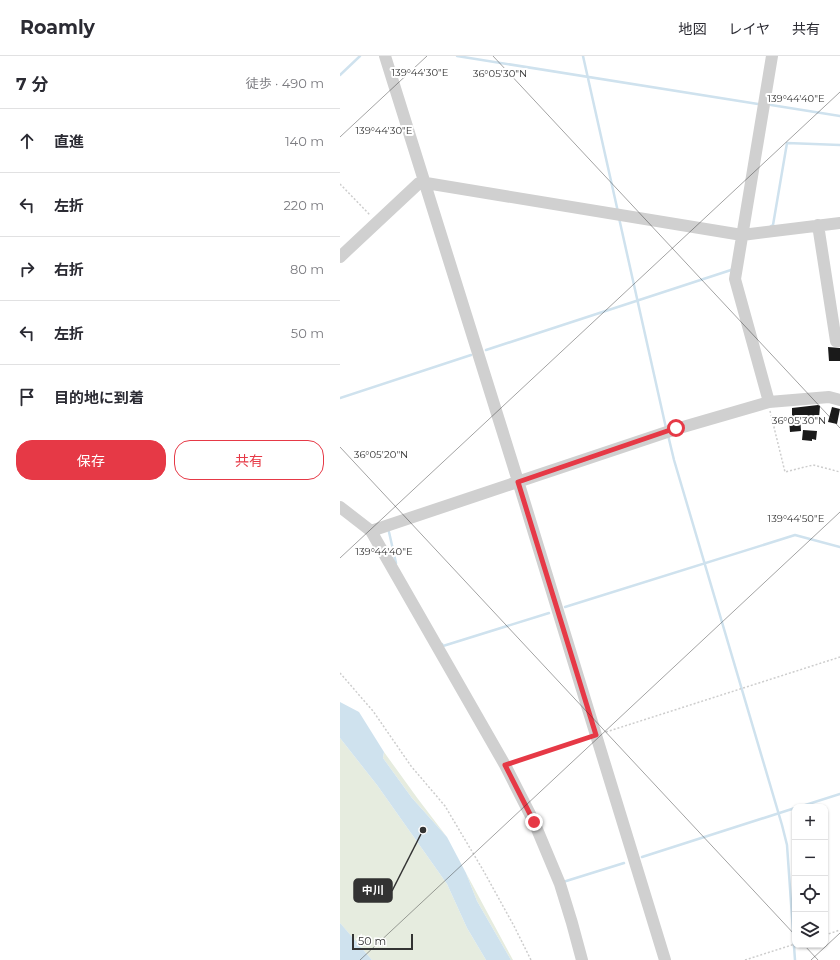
<!DOCTYPE html>
<html lang="ja">
<head>
<meta charset="utf-8">
<style>
	:root { --surface:#fff; --page:#f7f7f7; --text:#2b2b33; --muted:#7c7c81; --line:#e1e1e2; --accent:#e63946 }
	body { margin:0; font-family:Montserrat,"Noto Sans JP",sans-serif; background:var(--page); color:var(--text) }
	.controls { position:absolute; right:12px; bottom:12px; display:grid; overflow:hidden; border-radius:8px; box-shadow:0 1px 3px #0004 }
	.controls button { width:36px; height:36px; display:grid; place-items:center; padding:0; border:0; border-bottom:1px solid var(--line); background:var(--surface); color:var(--text); font:20px sans-serif }
	.scale { position:absolute; left:12px; bottom:10px; width:61px; box-sizing:border-box; padding-left:4px; border:2px solid #333; border-top:0; font-size:11px; line-height:14px; white-space:nowrap; color:#333; -webkit-text-stroke:3px #fff; paint-order:stroke }
	.stop { position:absolute; width:12px; height:12px; margin:-9px; border:3px solid #e63946; border-radius:50%; background:#fff }
	.stop.end { background:#e63946; border-color:#fff; box-shadow:0 1px 4px #0008 }
	.list { margin:0; padding:0; list-style:none }
	h2 { display:flex; justify-content:space-between; align-items:center; height:52px; margin:0; padding:0 16px; font-size:17px }
	h2 small { font-size:13px; font-weight:400; color:var(--muted) }
	.list li { display:grid; grid-template-columns:26px 1fr auto; gap:12px; align-items:center; box-sizing:border-box; height:64px; padding:0 16px; border-top:1px solid var(--line) }
	.list b { display:block; font-size:15px; white-space:nowrap }
	.list em { font-size:13px; font-style:normal; color:var(--muted) }
	.actions { display:flex; gap:8px; padding:12px 16px }
	.actions a { flex:1; padding:9px 0; border:1px solid var(--accent); border-radius:16px; text-align:center; font-size:14px; color:var(--accent) }
	.actions .main { background:var(--accent); color:#fff }
	.icon { flex:none; width:22px; height:22px; fill:none; stroke:currentColor; stroke-width:2; stroke-linecap:round; stroke-linejoin:round }
	.map { position:relative; flex:none; width:500px; height:904px; overflow:hidden }
	header { display:flex; align-items:center; gap:24px; box-sizing:border-box; height:56px; padding:0 20px; background:var(--surface); border-bottom:1px solid var(--line) }
	header strong { font-size:19px }
	nav { display:flex; gap:22px; margin-inline-start:auto; font-size:14px }
	main { display:flex }
	aside { flex:1; background:var(--surface) }
	.map>svg:first-child { display:block }
</style>
</head>
<body>
<header>
<strong>Roamly</strong>
<nav><a>地図</a><a>レイヤ</a><a>共有</a></nav>
</header>
<main>
<aside>
<h2>7 分<small>徒歩 · 490 m</small></h2>
<ul class="list">
<li><svg class="icon" aria-label="ahead" viewBox="0 0 24 24"><path d="M12 20V5M6 11l6-6 6 6"/></svg><div><b>直進</b></div><em>140 m</em></li>
<li><svg class="icon" aria-label="left" viewBox="0 0 24 24"><path d="M17 20v-9H6M10 6l-5 5 5 5"/></svg><div><b>左折</b></div><em>220 m</em></li>
<li><svg class="icon" aria-label="right" viewBox="0 0 24 24"><path d="M7 20v-9h11M14 6l5 5-5 5"/></svg><div><b>右折</b></div><em>80 m</em></li>
<li><svg class="icon" aria-label="left" viewBox="0 0 24 24"><path d="M17 20v-9H6M10 6l-5 5 5 5"/></svg><div><b>左折</b></div><em>50 m</em></li>
<li><svg class="icon" aria-label="arrive" viewBox="0 0 24 24"><path d="M6 21V4h12l-3 4 3 4H6"/></svg><div><b>目的地に到着</b></div></li>
</ul>
<div class="actions"><a class="main">保存</a><a>共有</a></div>
</aside>
<div class="map">
<svg width="500" height="904" viewBox="0 0 500 904">
	<rect width="100%" height="100%" fill="#fff"/>
	<!-- green -->
	<path fill="#e6ecdf" d="M0 682 37 729 107 828 127 872 146 904H32L0 867Z
		M44 696 78 743 107 781 72 742 43 702Z
		M126 817 173 904H171L137 845Z"/>
	<!-- water -->
	<path fill="#cfe2ee" d="M0 646 19 656 44 696 43 702 72 742 107 781 126 817 137 845 171 904H146L127 872 107 828 37 729 0 682Z
		M0 867 1 868 32 904H0Z"/>
	<g fill="none" stroke-linecap="round" stroke-linejoin="round">
		<!-- stream -->
		<path stroke="#cfe2ee" stroke-width="2.5" d="M117 0 418 48
			M243 0 278 156
			M0 19 20 0
			M431 49 500 60
			M279 162 326 372
			M431 170 433 169 447 87 500 89
			M146 294 391 214 392 213
			M0 342 131 299
			M328 379 334 404 442 769 447 789 455 904
			M49 476 56 507
			M225 551 455 479 500 491
			M102 588 103 590 209 557
			M459 751 500 738
			M302 801 455 752
			M223 826 284 807"/>
	</g>
	<!-- building -->
	<path fill="#1a1a1a" d="M488 291 500 292V305H489Z
		M478 349 480 350 479 362 460 359 461 375 450 376 449 364H452V352Z
		M492 351 500 353 497 368 488 366Z
		M463 374 477 375 476 384 472 383V385L462 384Z"/>
	<g fill="none" stroke-linecap="round" stroke-linejoin="round">
		<!-- path -->
		<path stroke="#cdcdcd" stroke-width="1.5" stroke-dasharray="2 2" stroke-linecap="butt" d="M0 128 30 159
			M430 355 445 416 473 409 500 416
			M0 617 33 655 71 710 105 750 143 814 174 870 191 904
			M266 676 500 601
			M175 706 247 682
			M485 879 500 874
			M405 904 455 888"/>
		<!-- minor -->
		<path stroke="#d0d0d0" stroke-width="12" d="M45 0 178 425 325 904
			M478 169 496 285H500
			M0 201 79 127H86L402 179 500 167
			M429 346 395 223 432 0
			M0 451 31 475 165 709 194 766 220 828 232 867 242 904
			M31 475 336 373 429 346 489 341 500 344"/>
	</g>
	<g fill="none" stroke-linecap="round" stroke-linejoin="round">
		<!-- route -->
		<path stroke="#e63946" stroke-width="5" d="M194 766 165 709 256 679 178 426 336 372"/>
	</g>
	<!-- ticks -->
	<path fill="none" stroke="#333" stroke-width="1" stroke-opacity="0.45" d="M153 0 500 372M0 81 87 0M0 391 455 879M0 502 500 36M464 889 478 904M20 904 500 456M471 904 500 877"/>
	<g font-size="10" text-anchor="middle" fill="#333" stroke="#fff" stroke-width="4" stroke-linejoin="round" paint-order="stroke">
		<text x="80" y="20">139°44'30"E</text>
		<text x="160" y="21">36°05'30"N</text>
		<text x="456" y="46">139°44'40"E</text>
		<text x="44" y="78">139°44'30"E</text>
		<text x="459" y="368">36°05'30"N</text>
		<text x="41" y="402">36°05'20"N</text>
		<text x="456" y="466">139°44'50"E</text>
		<text x="44" y="499">139°44'40"E</text>
	</g>
	<!-- callouts -->
	<path fill="none" stroke="#333" stroke-width="1.5" d="M83 774L52 835"/>
	<circle fill="#333" stroke="#fff" stroke-width="1.5" cx="83" cy="774" r="4"/>
	<rect fill="#333" stroke="#333" stroke-width="1.5" x="14" y="823" width="38" height="23" rx="4"/>
	<g font-size="11" text-anchor="middle" font-weight="bold" fill="#fff">
		<text x="33" y="838">中川</text>
	</g>
</svg>
<div class="controls">
<button>+</button>
<button>−</button>
<button><svg class="icon" aria-label="locate" viewBox="0 0 24 24"><circle cx="12" cy="12" r="6"/><path d="M12 2v4M12 18v4M2 12h4M18 12h4"/></svg></button>
<button><svg class="icon" aria-label="layers" viewBox="0 0 24 24"><path d="M12 4l9 5-9 5-9-5zM3 14l9 5 9-5"/></svg></button>
</div>
<div class="scale">50 m</div>
<div class="stop" style="left:336px;top:372px"></div>
<div class="stop end" style="left:194px;top:766px"></div>
</div>
</main>
</body>
</html>
